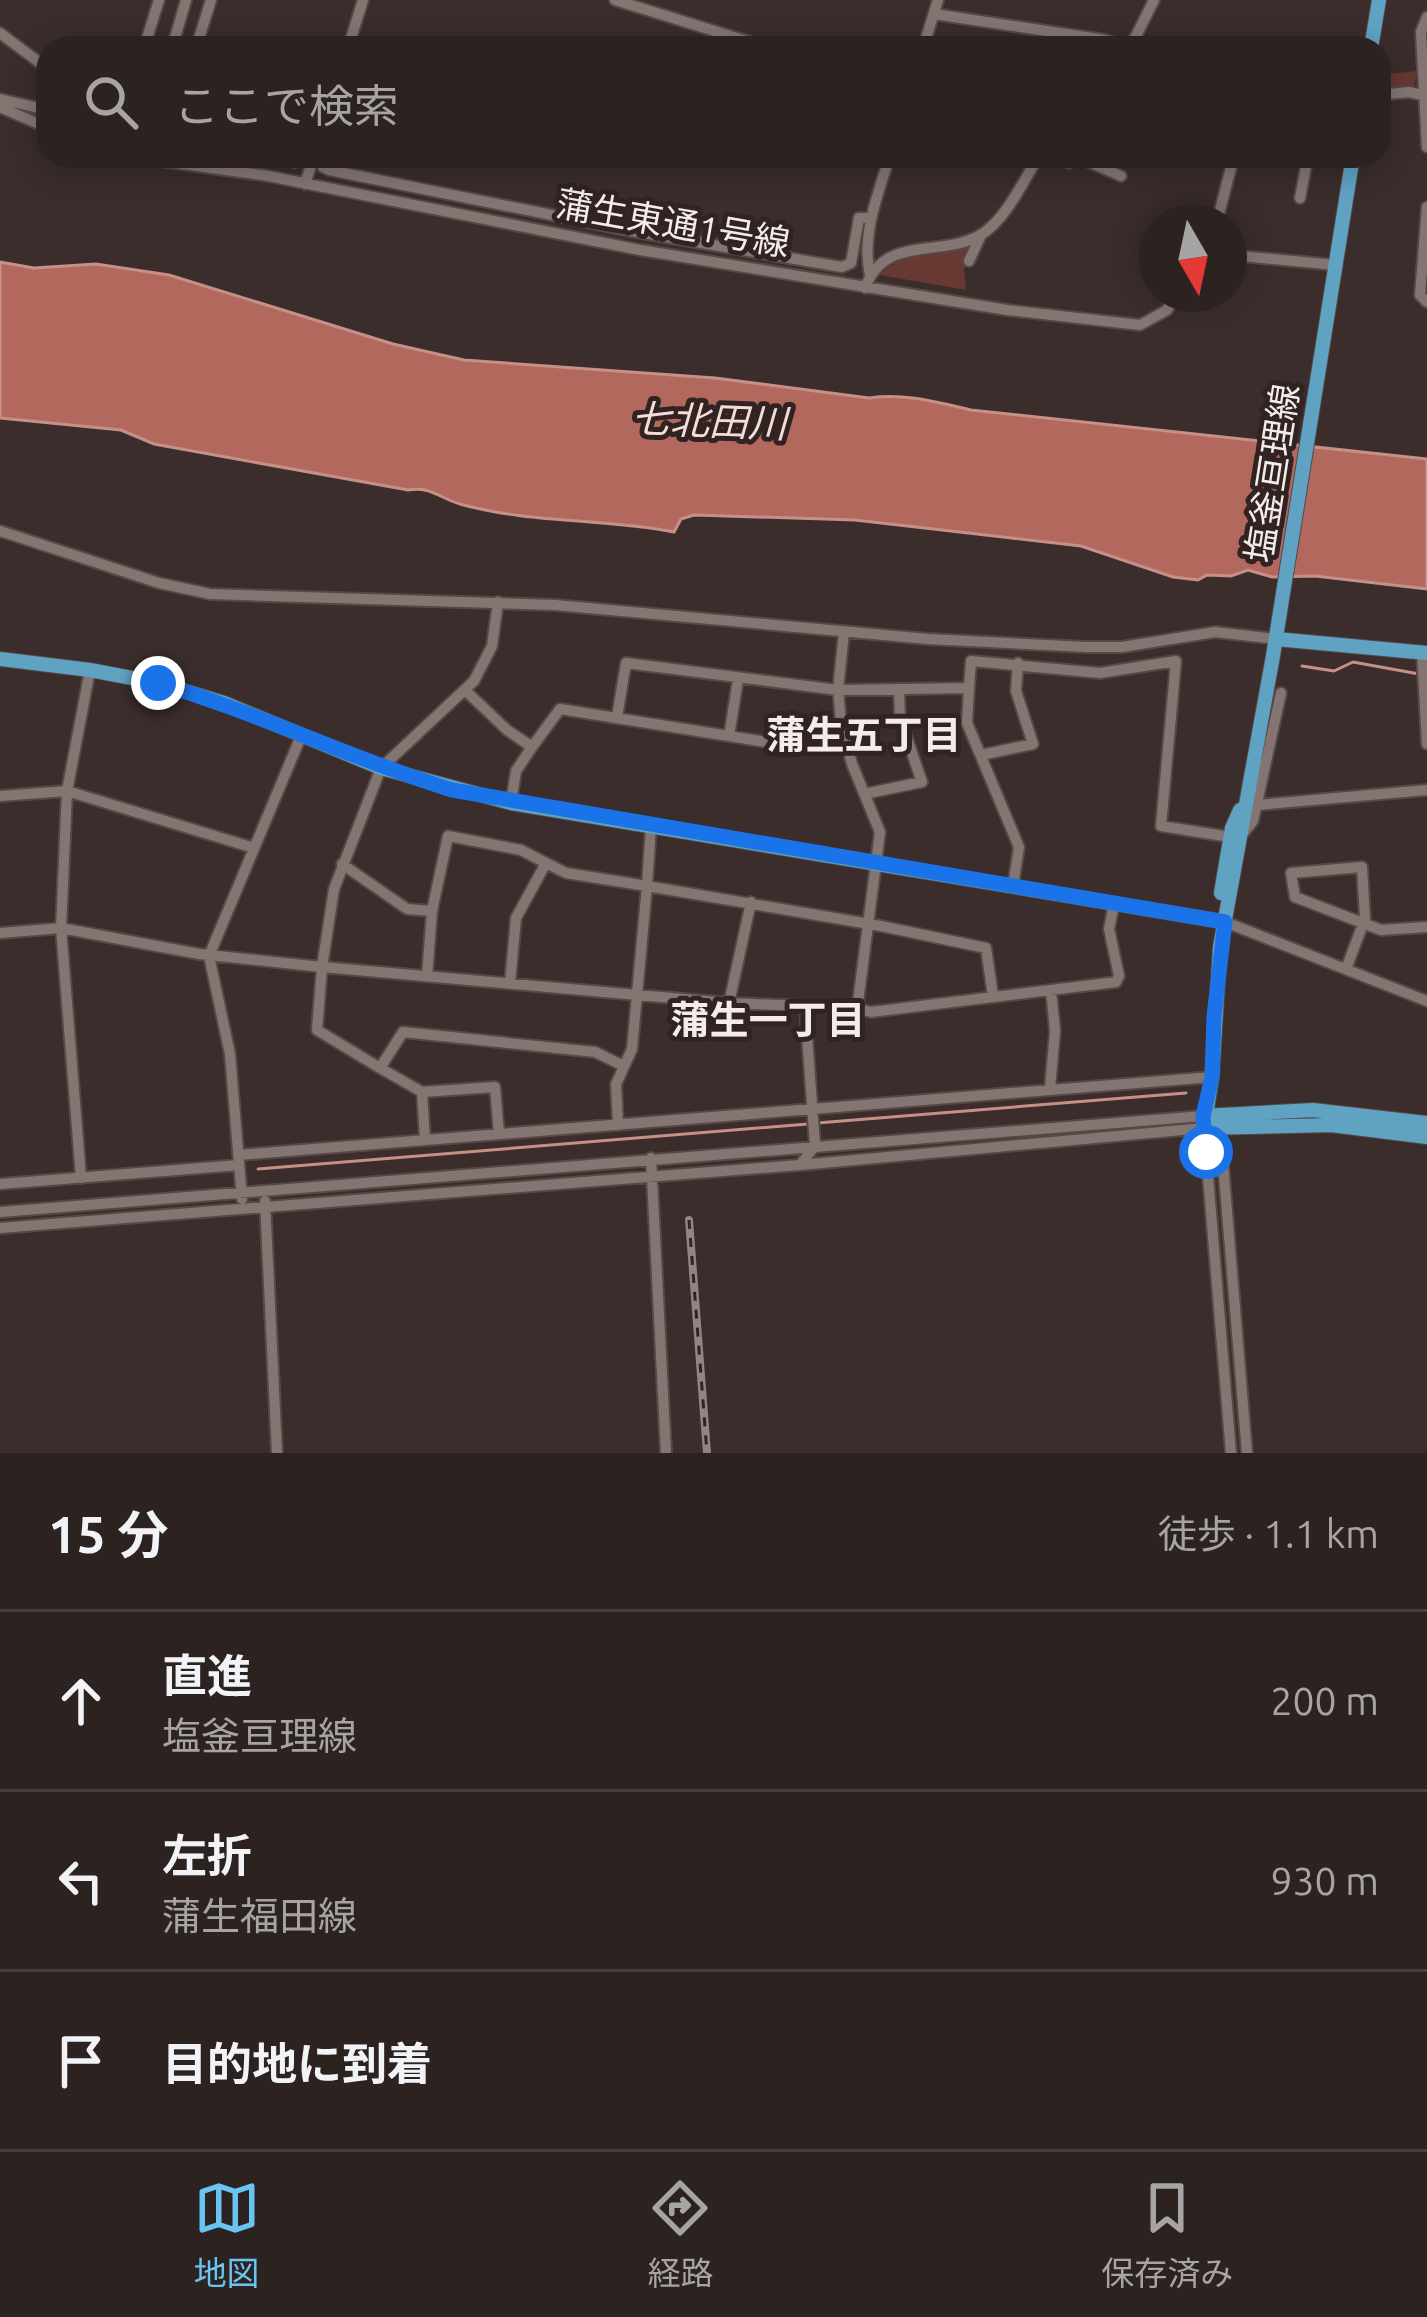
<!DOCTYPE html>
<html lang="ja">
<head>
<meta charset="utf-8">
<style>
	:root { --surface:#2c2220; --page:#382f2d; --text:#f1f3f6; --muted:#a6a4a5; --line:#483f3e; --accent:#68c4f0 }
	body { margin:0; font-family:Ubuntu,"Noto Sans JP",sans-serif; background:var(--page); color:var(--text) }
	.compass { position:absolute; left:1139px; top:204px; width:108px; height:108px; border-radius:50%; background:var(--surface); box-shadow:0 6px 30px #0003; rotate:171deg }
	.stop { position:absolute; width:36px; height:36px; margin:-27px; border:9px solid #1a73e8; border-radius:50%; background:#fff }
	.stop.end { background:#1a73e8; border-color:#fff; box-shadow:0 3px 12px #0008 }
	.list { margin:0; padding:0; list-style:none }
	h2 { display:flex; justify-content:space-between; align-items:center; height:156px; margin:0; padding:0 48px; font-size:51px }
	h2 small { font-size:39px; font-weight:400; color:var(--muted) }
	.list li { display:grid; grid-template-columns:78px 1fr auto; gap:36px; align-items:center; box-sizing:border-box; height:180px; padding:0 48px; border-top:3px solid var(--line) }
	.list b { display:block; font-size:45px; white-space:nowrap }
	.list p { margin:0; font-size:39px; white-space:nowrap; color:var(--muted) }
	.list em { font-size:39px; font-style:normal; color:var(--muted) }
	.icon { flex:none; width:66px; height:66px; fill:none; stroke:currentColor; stroke-width:2; stroke-linecap:round; stroke-linejoin:round }
	.map { position:relative; flex:none; width:1427px; height:1453px; overflow:hidden }
	.search { position:absolute; background:var(--surface); box-shadow:0 6px 30px #0003; left:36px; right:36px; top:36px; height:132px; display:flex; align-items:center; gap:30px; box-sizing:border-box; padding:0 42px; border-radius:36px; color:var(--muted); font-size:45px }
	.sheet { height:696px; background:var(--surface) }
	nav { display:flex; justify-content:space-around; align-items:center; box-sizing:border-box; height:168px; border-top:3px solid var(--line); background:var(--surface); font-size:33px; color:var(--muted) }
	nav a { display:grid; justify-items:center; gap:6px }
	nav .on { color:var(--accent) }
	.map>svg:first-child { display:block }
</style>
</head>
<body>
<div class="map">
<svg width="1427" height="1453" viewBox="0 0 1427 1453">
	<rect width="100%" height="100%" fill="#3a2d2b"/>
	<!-- green -->
	<path fill="#683832" d="M1417 71 1414 88 1379 91V75Z
		M975 246 964 269 966 290 880 275C905 248 940 250 975 246Z"/>
	<!-- water -->
	<path fill="#b3685e" stroke="#c69088" stroke-width="3" d="M0 262 34 268 96 264 169 275 393 344 464 360 715 378 869 398C905 393 936 402 971 410L1427 459V589L1315 576 1272 577 1248 570 1231 576 1207 575 1198 580 1173 577 1081 546 855 520 694 515 681 519 674 532C603 518 531 524 460 504 439 498 431 486 408 490L154 444 121 430 0 418Z"/>
	<g fill="none" stroke-linecap="round" stroke-linejoin="round">
		<!-- stream -->
		<path stroke="#c69088" stroke-width="3" d="M1302 666 1334 671 1353 662 1419 674
			M817 1123 1186 1093
			M258 1169 808 1124"/>
		<!-- minor casing -->
		<g stroke="#544947" stroke-width="14">
			<path id="minor" d="M615 0 769 48
				M934 14 1106 40 1125 47
				M1427 17 1421 32 1427 147
				M0 33 48 69
				M144 48 159 0
				M172 48 186 0
				M196 48 211 0
				M348 48 363 0
				M923 48 938 0
				M1124 48 1135 38 1154 0
				M1379 95 1409 92 1427 96
				M0 99 48 110
				M0 107 48 128
				M114 156 154 160
				M150 156 154 160 268 176 640 250 1007 310 1140 325 1167 310 1176 294
				M274 156 294 162 305 156
				M324 156 323 167 329 170 631 231 842 267 851 263 859 218H871
				M1054 156 1069 163 1072 156
				M1075 156 1121 176
				M305 184 314 156
				M1300 198 1308 156
				M1427 207 1420 295 1427 302
				M1219 214 1234 156
				M1229 255 1336 265
				M969 261 981 235
				M870 275C861 236 878 193 890 156
				M865 288C885 233 942 259 982 234 1007 218 1023 181 1039 156
				M0 531 159 583 210 594 555 605 928 639 1086 647H1122L1215 632 1276 639
				M498 602 492 646 474 681 381 768 334 889 322 967 729 1003 854 1008 858 1002 880 832 852 764 841 722 838 690 844 632
				M1422 653 1427 744
				M969 688 967 723 1019 847 1013 886
				M466 691 507 730 532 747 560 709 810 749 844 740
				M617 717 626 663 838 690 969 688 971 661 1100 673 1176 661 1161 826 1230 837
				M729 736 738 680
				M981 755 1033 744 1016 691 1018 663
				M864 794 922 782 900 718 899 689
				M0 796 67 791 254 848
				M511 803 516 771 532 747
				M1257 805 1427 790
				M1241 836 1253 821 1281 693
				M546 863 566 873 647 886 651 826
				M342 864 407 909 432 911
				M1225 922 1427 1001
				M0 933 61 928 199 954 322 967 317 1030 380 1068 403 1032 595 1052 624 1066
				M1346 969 1363 924 1365 919 1362 867 1291 873 1295 897 1381 930 1427 927
				M427 976 432 911 448 836 521 850 546 863 516 918 510 983
				M729 1003 751 902
				M854 1008 871 1012 1116 982 1119 976 1109 929 1114 904
				M380 1068 422 1092 495 1087 499 1134
				M1050 1088 1055 1031 1051 990
				M422 1092 425 1140
				M618 1125 616 1084 632 1049 647 886 881 926 986 948 993 996
				M1220 1127 1247 1453
				M238 1155 1212 1077
				M651 1158 666 1453
				M800 1165 815 1146 805 1008
				M81 1178 61 928 67 791 90 670
				M0 1184 239 1165
				M242 1199 230 1054 209 956 302 734
				M265 1201 277 1453
				M0 1212 1203 1116
				M0 1228 800 1165 1204 1128 1231 1453"/>
		</g>
		<!-- major casing -->
		<g stroke="#544947" stroke-width="16">
			<path id="major" d="M1371 48 1379 0
				M1353 156 1273 656 1220 947 1212 1077 1204 1128 1331 1125 1427 1137
				M1276 639 1427 653
				M0 659 90 670 158 683 224 703 381 768 511 803 1225 922
				M1221 893 1232 828 1240 810
				M1203 1116 1313 1110 1427 1123"/>
		</g>
		<!-- minor -->
		<use href="#minor" stroke="#847573" stroke-width="10"/>
		<!-- major -->
		<use href="#major" stroke="#5fa2c2" stroke-width="14"/>
		<!-- rail casing -->
		<g stroke="#908583" stroke-width="8">
			<path id="rail" d="M689 1220 707 1453"/>
		</g>
		<!-- rail -->
		<use href="#rail" stroke="#302322" stroke-width="3" stroke-dasharray="9" stroke-linecap="butt"/>
	</g>
	<g fill="none" stroke-linecap="round" stroke-linejoin="round">
		<!-- route -->
		<path stroke="#1a73e8" stroke-width="15" d="M158 683C258 713 352 759 452 790L1225 922 1214 1016 1212 1077 1203 1116 1206 1152"/>
	</g>
	<g text-anchor="middle" stroke-width="10" stroke-linejoin="round" paint-order="stroke">
		<!-- street labels -->
		<g font-size="36" fill="#f4ecea" stroke="#302322">
			<text transform="translate(673 223) rotate(10)" y="13">蒲生東通1号線</text>
			<text transform="translate(1272 473) rotate(-81)" y="13">塩釜亘理線</text>
		</g>
		<!-- water labels -->
		<g font-size="39" font-style="italic" fill="#f4ddd9" stroke="#302322">
			<text transform="translate(709 421) rotate(2)" y="14">七北田川</text>
		</g>
		<!-- neighbourhood labels -->
		<g font-size="39" font-weight="bold" fill="#f4ecea" stroke="#302322">
			<text x="864" y="749">蒲生五丁目</text>
			<text x="768" y="1034">蒲生一丁目</text>
		</g>
	</g>
</svg>
<svg class="compass" viewBox="-18 -18 36 36"><path d="M0-13l5 13h-10z" fill="#e53935"/><path d="M0 13l5-13h-10z" fill="#a6a4a5"/></svg>
<div class="stop" style="left:1206px;top:1152px"></div>
<div class="stop end" style="left:158px;top:683px"></div>
<div class="search"><svg class="icon" aria-label="search" viewBox="0 0 24 24"><circle cx="10" cy="10" r="6"/><path d="M15 15l6 6"/></svg>ここで検索</div>
</div>
<section class="sheet">
<h2>15 分<small>徒歩 · 1.1 km</small></h2>
<ul class="list">
<li><svg class="icon" aria-label="ahead" viewBox="0 0 24 24"><path d="M12 20V5M6 11l6-6 6 6"/></svg><div><b>直進</b><p>塩釜亘理線</p></div><em>200 m</em></li>
<li><svg class="icon" aria-label="left" viewBox="0 0 24 24"><path d="M17 20v-9H6M10 6l-5 5 5 5"/></svg><div><b>左折</b><p>蒲生福田線</p></div><em>930 m</em></li>
<li><svg class="icon" aria-label="arrive" viewBox="0 0 24 24"><path d="M6 21V4h12l-3 4 3 4H6"/></svg><div><b>目的地に到着</b></div></li>
</ul>
</section>
<nav>
<a class="on"><svg class="icon" aria-label="map" viewBox="0 0 24 24"><path d="M3 6l6-2 6 2 6-2v14l-6 2-6-2-6 2zM9 4v14M15 6v14"/></svg>地図</a>
<a><svg class="icon" aria-label="directions" viewBox="0 0 24 24"><path d="M12 3l9 9-9 9-9-9zM9 14v-3h6M13 9l2 2-2 2"/></svg>経路</a>
<a><svg class="icon" aria-label="saved" viewBox="0 0 24 24"><path d="M7 4h10v16l-5-4-5 4z"/></svg>保存済み</a>
</nav>
</body>
</html>
